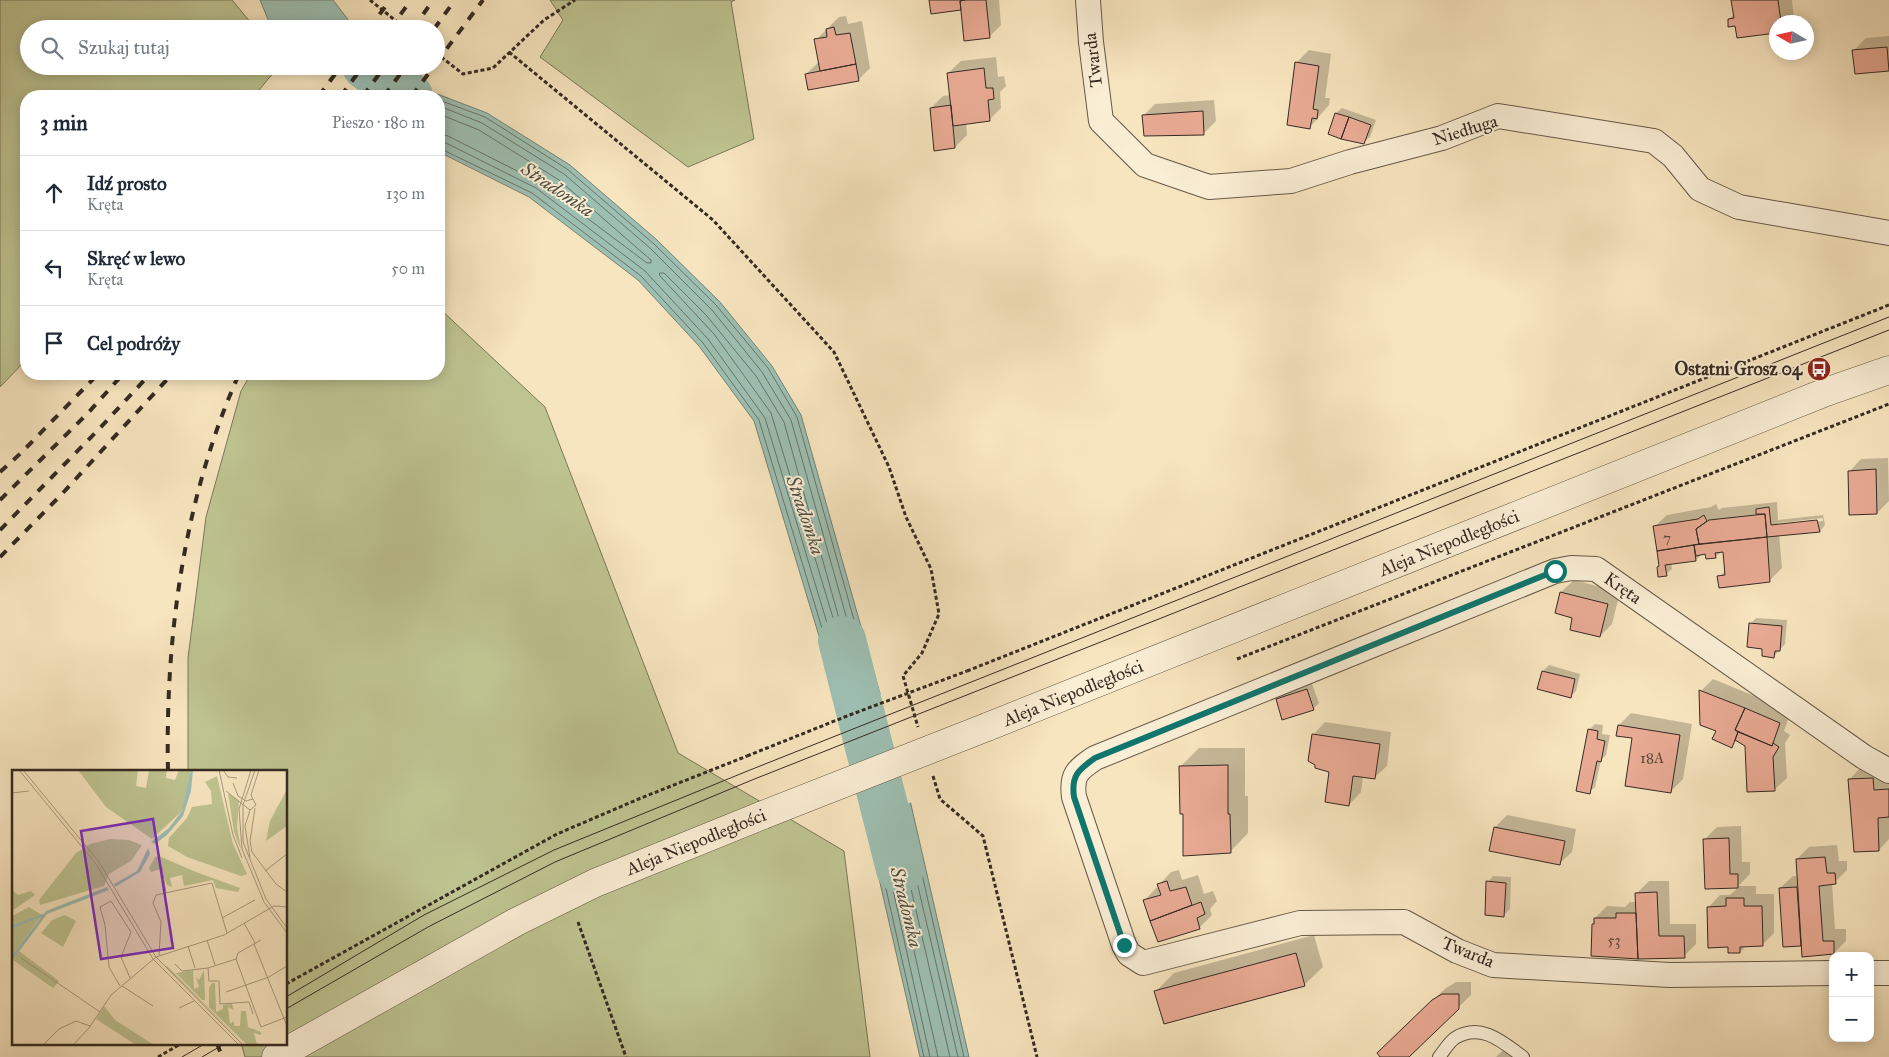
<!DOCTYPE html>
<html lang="pl">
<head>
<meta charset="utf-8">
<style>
	:root { --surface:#fff; --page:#f2f2f3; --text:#1f2937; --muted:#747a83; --line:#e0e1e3 }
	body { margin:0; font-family:"IM FELL Great Primer",serif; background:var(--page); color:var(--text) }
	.controls { position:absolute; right:15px; bottom:15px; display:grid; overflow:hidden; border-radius:10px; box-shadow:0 2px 12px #0003 }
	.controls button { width:45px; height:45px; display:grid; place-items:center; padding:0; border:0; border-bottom:1px solid var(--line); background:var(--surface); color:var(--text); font:25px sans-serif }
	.compass { position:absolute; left:1769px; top:15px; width:45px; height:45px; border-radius:50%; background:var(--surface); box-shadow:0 2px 12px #0003; rotate:279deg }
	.stop { position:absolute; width:15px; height:15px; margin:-11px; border:4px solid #0f766e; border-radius:50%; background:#fff }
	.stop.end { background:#0f766e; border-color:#fff; box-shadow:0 1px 5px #0008 }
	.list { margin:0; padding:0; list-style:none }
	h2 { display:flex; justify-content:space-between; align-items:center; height:65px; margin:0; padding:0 20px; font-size:21px }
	h2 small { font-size:16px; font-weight:400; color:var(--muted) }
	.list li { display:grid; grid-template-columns:32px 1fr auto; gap:15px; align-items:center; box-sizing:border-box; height:75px; padding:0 20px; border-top:1px solid var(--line) }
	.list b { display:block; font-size:19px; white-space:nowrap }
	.list p { margin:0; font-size:16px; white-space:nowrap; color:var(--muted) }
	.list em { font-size:16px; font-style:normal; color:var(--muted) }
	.icon { flex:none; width:28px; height:28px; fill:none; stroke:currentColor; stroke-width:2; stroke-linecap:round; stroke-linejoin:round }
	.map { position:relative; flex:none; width:1889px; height:1057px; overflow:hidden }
	.search { position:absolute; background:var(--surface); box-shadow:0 2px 12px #0003; left:20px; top:20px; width:425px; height:55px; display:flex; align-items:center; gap:12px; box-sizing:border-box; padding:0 18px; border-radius:28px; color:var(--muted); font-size:19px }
	.panel { position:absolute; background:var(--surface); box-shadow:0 2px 12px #0003; left:20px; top:90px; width:425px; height:290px; border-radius:20px }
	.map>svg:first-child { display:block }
</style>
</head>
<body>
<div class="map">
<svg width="1889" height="1057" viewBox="0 0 1889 1057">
	<rect width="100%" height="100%" fill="#f7e5bf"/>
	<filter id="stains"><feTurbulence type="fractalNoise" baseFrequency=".004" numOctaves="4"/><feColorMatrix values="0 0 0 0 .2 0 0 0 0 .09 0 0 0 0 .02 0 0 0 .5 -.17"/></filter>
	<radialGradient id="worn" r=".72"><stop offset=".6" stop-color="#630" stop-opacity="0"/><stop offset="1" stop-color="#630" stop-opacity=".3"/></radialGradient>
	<!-- green -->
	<path fill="#bec491" stroke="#7a7759" d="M0 0H232L256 29H29V66H279L254 96H26V360L0 387Z
		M550 0H735L731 2 754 139 688 167 540 57 563 20Z
		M439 308 545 407 678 753 844 851 870 1057H245L241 1043H286V771H188V658L206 517 241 391 251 374H439Z"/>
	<!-- water -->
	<path fill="#9dbfb2" stroke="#738378" d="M260 0H333L353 26 351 29H272Z
		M432 92 487 113 570 165 657 240 720 302 772 366 801 415 881 697 843 709 819 636 754 421 699 346 638 280 529 197 439 152V96H429Z
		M909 796 969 1057H920L864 813Z"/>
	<!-- pier -->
	<path fill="#f7e5bf" d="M883 693 882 699 844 711 841 710Z
		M908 793 911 794 912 802 863 820V811Z"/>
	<!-- shadow -->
	<path fill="#0003" fill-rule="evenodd" d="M930 0H999L1001 25 989 37 962 7Z
		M1732 0H1792L1794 19 1791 22H1776V32L1738 37 1736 24 1729 19 1734 14Z
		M846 16 848 24 862 21 870 68 858 80 806 74 819 62 816 40 839 17Z
		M1889 36V70L1856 73 1854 50 1866 38Z
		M1309 50 1331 54 1325 98H1330L1329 105 1310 127 1297 62Z
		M996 57 998 77 1004 76 1006 86 1000 92 1001 108 989 120 966 123 967 135 955 147 931 108 943 96 951 95 948 73 961 61Z
		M1214 100 1216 121 1203 134 1143 116 1155 104Z
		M1342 108 1376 120 1370 137 1364 142 1330 133 1336 113Z
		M1888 458 1889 501 1877 513 1849 472 1861 459Z
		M1777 502 1778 520 1823 515 1825 525 1820 531 1779 534 1782 568 1770 580 1719 577 1726 570 1724 550 1715 557 1706 553 1702 554 1696 560 1671 563 1672 569 1666 574 1660 565 1654 527 1667 515 1711 507 1716 504 1719 510 1722 508ZM1823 518V521L1778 526V523Z
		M1574 580 1620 592 1612 624 1600 636 1574 617 1561 592Z
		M1756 618 1787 620 1785 644 1774 656 1763 648 1750 624Z
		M1549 665 1580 674 1576 691 1571 696 1543 671Z
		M1713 679 1791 711 1784 731 1790 735 1785 743 1787 778 1774 790 1746 745 1737 740 1732 746 1718 730 1701 691Z
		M1312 684 1319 703 1313 709 1277 700 1283 694Z
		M1631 713 1692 724 1683 779 1670 792 1634 737 1619 725Z
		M1325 722 1391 732 1387 766 1374 778 1363 776 1361 792 1349 805 1313 735Z
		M1595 724 1603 725 1602 734 1610 735 1606 755 1601 760 1595 787 1589 792V730Z
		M1199 748H1245V796H1248V833L1230 852 1184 813 1181 766Z
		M1861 767 1889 778V839L1879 850 1849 780Z
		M1507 815 1576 829 1572 852 1559 864 1495 827Z
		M1741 826 1742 862H1750V874L1738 886H1756V894H1774V933L1762 945 1746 946 1740 952 1729 946 1708 908 1720 895H1730L1739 887H1707L1705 839 1717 827Z
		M1837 845 1839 861H1847V870L1835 882 1832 883 1835 929H1846V941L1834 953 1802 945H1784L1780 888 1793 876H1798L1797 859 1809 847Z
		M1179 870 1182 880 1198 875 1204 894 1213 891 1217 901 1210 909 1212 915 1199 928 1159 941 1144 901 1156 888 1160 887 1159 885 1171 872Z
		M1493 876 1511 877 1510 909 1504 915 1488 882Z
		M1649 881H1669L1670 924H1696V944L1684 956 1593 924 1595 918 1607 906 1625 907 1630 902H1637V893Z
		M1314 935 1323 967 1304 985 1155 992 1174 973Z
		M1456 982H1471V995L1407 1057H1382L1390 1041 1446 988Z
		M1509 1044 1530 1057H1496Z"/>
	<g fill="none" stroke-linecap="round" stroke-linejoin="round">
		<!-- shore -->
		<path stroke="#69746a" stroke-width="1" d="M439 100 485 117 567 169 654 244 716 305 768 368 797 417 874 691 873 694 849 702 846 700 824 635 759 420 703 343 641 276 532 193 439 148
			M439 106 482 123 564 174 650 248 712 310 762 372 791 420 866 687V690L853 694 850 692 830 633 765 418 708 339 645 271 536 188 446 143 439 142
			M439 114 479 130 559 180 644 254 651 260V263H647L539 182 448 136 439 134
			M660 273H664L706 315 756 376 784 422 845 640 844 642 841 641 837 631 771 413 714 334 660 276Z
			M924 1057 870 818 872 816 903 803 906 805 964 1057
			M930 1057 878 822 879 819 899 812 901 814 958 1057
			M938 1057 886 827 887 824 893 822 896 824 950 1057"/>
		<!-- river -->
		<path stroke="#9dbfb2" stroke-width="48" d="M366 66 409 96
			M842 640 900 869"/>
	</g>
	<!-- building -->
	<path fill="#e9aa94" stroke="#352a21" d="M929 0H965L960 1 961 10 931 14Z
		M965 0H986L990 38 964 41 960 1Z
		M1731 0H1778L1781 22H1776V33L1737 38 1735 26 1728 27V19L1734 18Z
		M834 27 836 35 850 33 856 64 820 71 814 39 827 37 826 29Z
		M1887 47 1889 71 1855 74 1852 50Z
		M1295 62 1319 66 1313 109 1318 110 1317 119 1312 118 1310 129 1287 125Z
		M856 64 859 81 808 90 805 74Z
		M984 68 986 88H993L994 99 988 100 990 121 953 126 947 73Z
		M951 105 955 148 934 151 930 108Z
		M1203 111 1204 135 1144 136 1142 115Z
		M1335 113 1349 117 1341 139 1328 134Z
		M1349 117 1371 125 1364 144 1341 139Z
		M1876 469 1877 514 1849 515 1848 471Z
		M1769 507 1771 525 1817 520 1820 532 1767 537 1765 514H1756V509Z
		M1765 514 1767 537 1699 544 1696 529 1709 520Z
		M1704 515 1707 521 1696 529 1699 544 1657 551 1653 526 1698 519Z
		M1767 537 1770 582 1719 588 1717 576 1725 575 1723 552 1715 553 1716 558 1706 559 1705 554 1696 556 1694 545Z
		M1694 545 1696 561 1665 565 1667 576 1658 577 1657 567 1659 566 1657 551Z
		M1560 592 1608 604 1600 637 1570 630 1572 618 1555 613Z
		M1749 623 1782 626 1780 651H1775L1774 658 1762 656V649L1747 647Z
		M1542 671 1575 679 1571 698 1537 689Z
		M1307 689 1314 710 1282 720 1276 699Z
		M1699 690 1745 708 1735 730 1738 732 1732 748 1712 739 1716 731 1700 725Z
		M1745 708 1780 723 1772 746 1735 730Z
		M1618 725 1680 735 1671 793 1625 786 1632 738 1616 736Z
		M1588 729 1598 731 1597 739 1605 741 1601 762 1597 761 1590 794 1576 791Z
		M1738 732 1772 746 1773 743 1779 747 1773 757 1775 791 1747 792 1745 746 1735 740Z
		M1312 734 1380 744 1375 779 1353 776 1349 806 1325 802 1329 772 1315 768V765L1308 761Z
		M1228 765V814H1230L1231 853 1183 856V814H1180L1179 766Z
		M1873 778 1874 790 1889 789V817L1878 818 1879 851 1854 852 1848 779Z
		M1494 827 1565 841 1560 865 1489 851Z
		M1729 838 1730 874H1738V888L1705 889 1703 839Z
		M1825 857 1827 873H1835L1836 884 1819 886 1823 941H1834V954L1802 957 1796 859Z
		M1167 881 1170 891 1186 887 1192 905 1150 921 1143 900 1161 895 1157 884Z
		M1486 881 1506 883 1504 917 1485 915Z
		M1797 887 1801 946 1783 947 1779 888Z
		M1657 892 1659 936H1684L1685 958 1638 959 1635 893Z
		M1726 898H1744V906H1762L1763 946 1740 947V953H1728V947L1708 948 1707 907 1726 906Z
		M1201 902 1205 914 1197 918 1200 929 1158 942 1150 921Z
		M1616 913H1636L1638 959 1591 956 1592 924H1594V918H1616Z
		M1296 953 1305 986 1164 1024 1154 991Z
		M1442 994H1459V1009L1409 1057H1380L1377 1053 1432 1000Z"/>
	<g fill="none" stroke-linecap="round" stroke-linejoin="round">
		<!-- service casing -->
		<g stroke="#665948" stroke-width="14">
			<path id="service" d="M1439 1057C1444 1051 1449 1042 1455 1038 1481 1022 1503 1042 1523 1057"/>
		</g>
		<!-- minor casing -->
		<g stroke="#665948" stroke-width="26">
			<path id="minor" d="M1088 0 1091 42 1101 121 1145 165 1209 187 1291 181 1350 162 1442 138 1498 116 1654 141 1673 156 1700 189 1739 207 1889 233
				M1833 973 1670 975 1493 965 1457 951 1404 922 1300 923 1143 963 1129 954 1124 945 1074 797C1071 775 1077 770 1095 758L1555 571 1571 568 1596 569 1864 757 1889 771
				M1870 973H1889"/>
		</g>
		<!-- tertiary casing -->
		<g stroke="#665948" stroke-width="29">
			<path id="tertiary" d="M987 727 1826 392 1889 370
				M276 1057 516 922 595 883 763 815"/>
		</g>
		<!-- path -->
		<path stroke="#352a21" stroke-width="3" stroke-dasharray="4 2.5" stroke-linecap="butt" d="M370 0 406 29
			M509 52 713 220 834 352 889 467 906 517 931 569 939 614 922 653 903 676 918 727
			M436 53 463 74 493 68 544 20 575 0
			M1237 659 1889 404
			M967 671 1889 305
			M933 776 940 799 983 836 1037 1057
			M578 922 626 1057
			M286 984 557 834 641 798 747 756
			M158 1057 182 1043"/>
		<!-- service -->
		<use href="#service" stroke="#faeed5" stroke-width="12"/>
		<!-- minor -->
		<use href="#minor" stroke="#faeed5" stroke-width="24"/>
		<!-- tertiary -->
		<use href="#tertiary" stroke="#faeed5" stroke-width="28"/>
		<!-- tram -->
		<path stroke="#352a21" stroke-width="1" d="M286 997 424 915 554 850 750 770 1889 317
			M286 1009 428 927 555 862 752 780 1889 330
			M182 1057 206 1043
			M202 1057 226 1043"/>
		<!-- rail -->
		<path stroke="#352a21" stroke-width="4" stroke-dasharray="9 9" stroke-linecap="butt" d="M369 29 390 0
			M390 29 411 0
			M413 29 433 0
			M434 29 455 0
			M436 63 483 0
			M319 96 341 66
			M341 96 363 66
			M363 96 385 66
			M384 96 406 66
			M412 96 434 66
			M0 472 21 453 98 374
			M0 500 88 413 123 374
			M0 530 100 428 150 374
			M0 557 61 495 172 374
			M168 771C165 637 184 497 239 374
			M217 1043 222 1057"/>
		<!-- tertiary-bridge casing -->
		<g stroke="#665948" stroke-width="29" stroke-linecap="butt">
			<path id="tertiary-bridge" d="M763 815 987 727"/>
		</g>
		<!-- path-bridge -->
		<path stroke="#352a21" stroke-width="3" stroke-dasharray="4 2.5" stroke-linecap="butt" d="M747 756 847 716 967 671"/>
		<!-- tertiary-bridge -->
		<use href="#tertiary-bridge" stroke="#faeed5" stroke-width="28"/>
	</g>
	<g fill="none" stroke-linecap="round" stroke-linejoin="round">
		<!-- route -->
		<path stroke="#0f766e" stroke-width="6" d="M1124 945 1074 797C1071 776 1078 770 1095 758L1555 571"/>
	</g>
	<!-- icons -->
	<defs>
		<g id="bus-disc" transform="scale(1.25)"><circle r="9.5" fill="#8f2418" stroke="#faeed5"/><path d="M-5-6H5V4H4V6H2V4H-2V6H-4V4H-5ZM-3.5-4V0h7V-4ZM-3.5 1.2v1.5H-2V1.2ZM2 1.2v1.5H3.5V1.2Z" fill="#fff"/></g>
	</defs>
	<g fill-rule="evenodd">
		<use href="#bus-disc" x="1819" y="369"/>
	</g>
	<g text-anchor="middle" stroke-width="4" stroke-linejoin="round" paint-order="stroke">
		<!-- number labels -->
		<g font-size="15" fill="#624a3e">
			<text x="1667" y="543">7</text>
			<text x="1652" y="763">18A</text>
			<text x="1614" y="945">53</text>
		</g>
		<!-- street labels -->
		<g font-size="18" fill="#352a21" stroke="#faeed5">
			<text transform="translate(1093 60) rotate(-97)" y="6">Twarda</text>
			<text transform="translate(1465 130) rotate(-17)" y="6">Niedługa</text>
			<text transform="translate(1449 543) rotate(-22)" y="6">Aleja Niepodległości</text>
			<text transform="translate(1623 588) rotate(35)" y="6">Kręta</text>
			<text transform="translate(1073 693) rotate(-22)" y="6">Aleja Niepodległości</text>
			<text transform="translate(696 842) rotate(-22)" y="6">Aleja Niepodległości</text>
			<text transform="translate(1468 952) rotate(22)" y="6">Twarda</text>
		</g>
		<!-- poi labels -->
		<g font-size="18" font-weight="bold" fill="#352a21" stroke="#faeed5" text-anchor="end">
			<text x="1802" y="375">Ostatni Grosz 04</text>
		</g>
		<!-- water labels -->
		<g font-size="19" font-style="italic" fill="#4f4f45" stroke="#faeed5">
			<text transform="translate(558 189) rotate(34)" y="7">Stradomka</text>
			<text transform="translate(806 515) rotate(71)" y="7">Stradomka</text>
			<text transform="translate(907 907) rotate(76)" y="7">Stradomka</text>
		</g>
	</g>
	<!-- overview -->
	<g transform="translate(12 770)">
		<rect width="275" height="275" fill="#f7e5bf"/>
		<path d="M66 0H126L124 16 134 18 137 0H155L154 8 163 10 167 0H179L177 20 170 41 140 69 94 37ZM205 6 221 74 235 104 229 106 175 87 156 76 157 68 175 48 180 37 200 34 199 21 193 12ZM274 21 275 56 254 71 258 51ZM216 23 227 31 225 57 229 80 222 62ZM98 69 117 70 130 75 119 91 97 104 92 116 28 135 27 130 64 83 78 74ZM147 86 184 102 228 118 226 122 204 118 201 110 172 116 170 105 158 108 160 117 155 115 149 99 139 102 137 98 143 87ZM0 120 6 125 19 121 23 125 0 141ZM17 137 30 145 0 185V146ZM53 145 64 151 51 177 29 163 40 150ZM7 181 47 211 41 218 1 190ZM155 196 233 275 154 197ZM181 200 182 219 187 217 184 207 187 210 192 200 193 230H196H190L164 203ZM200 213H203L204 242 211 239V235L220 234 222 240 216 237 218 254 222 251V256H228L229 241H234L236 257 249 262V265L242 263 245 275H235L197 237V218ZM92 236 103 250 142 275H124L84 249Z" fill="#bec491"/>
		<path d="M179 0H181L179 21 171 46 155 65 143 74 139 72 157 58 170 41ZM136 78 138 84 128 102 103 117 102 114 125 101ZM95 117 97 120 35 144 0 191V185L34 141Z" fill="#9dbfb2"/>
		<path fill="none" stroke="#9dbfb2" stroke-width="2.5" d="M0 157 31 145"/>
		<path fill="none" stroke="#a99a80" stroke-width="1" d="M7 0 84 94 141 189 227 275M11 0 87 92 144 187 231 275M207 0 221 65 230 88M211 0 216 7 225 8M239 0 227 39 230 79 252 132 275 163M243 0 231 35V72L254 129 275 158M221 13 226 26 234 31 241 29M214 21 238 40M0 23 17 21M243 38 238 71 240 82 264 114 275 122M238 40 244 35 239 25 247 0M238 88 233 56 238 40M150 97 154 123M253 101 275 84M210 148 243 130M232 153 243 173M195 170 203 195M242 174 275 256M176 176 183 198M147 185 149 152 141 133 144 125 200 113 215 163M9 188 88 242M224 189 249 257 275 247M163 194 170 201 196 198 224 189 226 183 249 170M196 198 197 211H207L208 234 237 232 241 244M108 216 97 197 93 155 88 137 99 131 119 162 109 187 118 208M110 216 141 236M214 222 257 207 275 196M167 238 182 231M31 275 47 259 64 251 78 256M61 275 77 258 99 225 144 187 212 165 262 136 275 137"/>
		<path fill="#7b2cbf" fill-opacity="0.15" stroke="#7b2cbf" stroke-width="2.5" d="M141 49 161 178 89 189 69 61Z"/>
		<rect width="275" height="275" fill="none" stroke="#352a21" stroke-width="2.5"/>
	</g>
	<rect width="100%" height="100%" filter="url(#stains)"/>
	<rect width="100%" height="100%" fill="url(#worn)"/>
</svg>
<div class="controls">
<button>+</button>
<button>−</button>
</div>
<svg class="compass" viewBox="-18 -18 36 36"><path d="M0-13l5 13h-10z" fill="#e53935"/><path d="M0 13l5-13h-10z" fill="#747a83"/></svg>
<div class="stop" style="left:1555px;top:571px"></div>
<div class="stop end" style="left:1124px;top:945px"></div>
<div class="search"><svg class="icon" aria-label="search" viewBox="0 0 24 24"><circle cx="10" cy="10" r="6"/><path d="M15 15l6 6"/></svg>Szukaj tutaj</div>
<section class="panel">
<h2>3 min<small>Pieszo · 180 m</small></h2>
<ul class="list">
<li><svg class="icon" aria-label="ahead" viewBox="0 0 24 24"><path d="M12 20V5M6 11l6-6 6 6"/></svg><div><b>Idź prosto</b><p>Kręta</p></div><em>130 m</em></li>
<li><svg class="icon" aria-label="left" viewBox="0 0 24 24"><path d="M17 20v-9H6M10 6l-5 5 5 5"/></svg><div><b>Skręć w lewo</b><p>Kręta</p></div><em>50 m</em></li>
<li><svg class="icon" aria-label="arrive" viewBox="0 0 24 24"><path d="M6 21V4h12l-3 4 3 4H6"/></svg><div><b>Cel podróży</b></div></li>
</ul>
</section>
</div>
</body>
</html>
